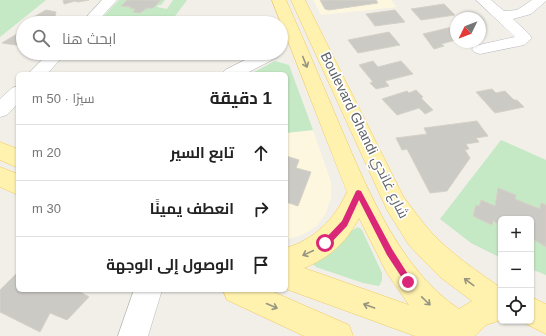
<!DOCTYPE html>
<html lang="ar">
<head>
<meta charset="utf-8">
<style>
	:root { --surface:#fff; --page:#f6f6f6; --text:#222; --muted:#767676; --line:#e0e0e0 }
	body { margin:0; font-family:Arial,Cairo,sans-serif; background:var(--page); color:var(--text); direction:rtl }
	.controls { position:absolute; right:12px; bottom:12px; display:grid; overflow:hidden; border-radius:6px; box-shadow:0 1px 3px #0004 }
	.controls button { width:36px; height:36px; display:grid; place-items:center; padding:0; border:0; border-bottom:1px solid var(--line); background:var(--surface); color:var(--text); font:20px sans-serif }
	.compass { position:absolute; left:450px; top:12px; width:36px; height:36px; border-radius:50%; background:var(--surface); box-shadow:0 1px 3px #0004; rotate:227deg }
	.stop { position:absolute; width:12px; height:12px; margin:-9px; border:3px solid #db2777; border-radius:50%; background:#fff }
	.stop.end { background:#db2777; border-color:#fff; box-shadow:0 1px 4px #0008 }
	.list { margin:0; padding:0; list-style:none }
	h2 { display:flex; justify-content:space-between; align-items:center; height:52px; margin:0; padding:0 16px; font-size:17px }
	h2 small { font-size:13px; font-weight:400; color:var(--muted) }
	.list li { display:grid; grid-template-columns:26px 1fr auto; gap:12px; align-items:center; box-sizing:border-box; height:56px; padding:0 16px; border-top:1px solid var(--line) }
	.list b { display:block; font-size:15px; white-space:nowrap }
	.list em { font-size:13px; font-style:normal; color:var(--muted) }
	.icon { flex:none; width:22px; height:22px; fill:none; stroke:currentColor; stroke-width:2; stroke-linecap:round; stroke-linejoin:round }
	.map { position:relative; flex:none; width:546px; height:336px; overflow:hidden; direction:ltr }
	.search { position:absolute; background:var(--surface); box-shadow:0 1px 3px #0004; left:16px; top:16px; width:272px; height:44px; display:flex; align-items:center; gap:10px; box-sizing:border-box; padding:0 14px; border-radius:22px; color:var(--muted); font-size:15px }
	.panel { position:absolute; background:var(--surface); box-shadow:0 1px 3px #0004; left:16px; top:72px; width:272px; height:220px; border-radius:6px; direction:rtl }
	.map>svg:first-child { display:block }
</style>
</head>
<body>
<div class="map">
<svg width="546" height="336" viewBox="0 0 546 336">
	<rect width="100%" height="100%" fill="#f1efe8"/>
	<!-- commercial -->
	<path fill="#fef7e0" d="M313 0H391L397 7 321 15Z
		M313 130 331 182V198L326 213 317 226 304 234 296 237 286 239V133Z"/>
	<!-- green -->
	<path fill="#c5e8c5" d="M0 0H46L0 37Z
		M119 0H127L122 6 131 7 130 8 135 9 133 12 140 13 147 8H153L161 0H165L161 5H158L157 7 167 9 173 0H187L170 23H97Z
		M275 61 289 65 313 130 286 133V74H250Z
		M501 140 546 160V205L541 203 540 209 515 199 516 195 498 188 495 206 481 200 479 206 476 205 473 216 492 225 493 221 499 223 500 222H501V258L471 243 440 219Z
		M358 227 362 230 382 273V280L379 286 363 283 316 267 313 264 335 250 351 231Z
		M533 239 546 247V275L531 269V244H532Z"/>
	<!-- building -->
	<path fill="#cccac5" stroke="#d6d1c6" d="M63 0H89L78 2 75 1 64 4Z
		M127 0H161L153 8H147L140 13 133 12 135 9 130 8 131 7 121 6Z
		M320 0H376L378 3 329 10 325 9Z
		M444 4 455 15 421 20 411 9Z
		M46 10 56 12 55 17 64 18 57 23 30 19Z
		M395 10 405 22 375 26 366 14Z
		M456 26V40L441 44 444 46 434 49 423 34Z
		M20 32H23V46L2 43Z
		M389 32 400 45 358 53 348 40Z
		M373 61 378 67 401 61 413 74 385 81 389 86 376 89 370 83 373 82 359 65Z
		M492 89 496 93 505 91 514 100H517L524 107 495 113 476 92Z
		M416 90 423 97 421 98 433 110 425 114 419 108 397 115 382 99 407 91 409 93Z
		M477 121 488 136 476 138 479 142 466 144 469 149 465 150 470 158 447 191 430 193 407 149 402 150 396 138 427 134 424 128Z
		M286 156 299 160 296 168 311 172 298 206 286 202Z
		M498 188 516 195 515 199 540 209 541 203 546 205V247L533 239 532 245 531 244V219H501L499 224 493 221 492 225 473 216 476 205 479 206 481 200 495 206Z
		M18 272V290H77L89 297 67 320 50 313 40 332 0 312V290Z"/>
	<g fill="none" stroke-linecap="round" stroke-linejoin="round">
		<!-- minor casing -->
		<g stroke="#b5b8bc" stroke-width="1">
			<path id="minor" d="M102 0H117L96 23H81Z
				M476 0H491L504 11 517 10 532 0H546V1L531 14 513 19 527 32 532 38 524 45 480 54 474 52 472 49 474 46 515 37Z
				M49 53H66L47 74H28Z
				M259 53H280L278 57 245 74H222L225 70Z
				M18 86V103L7 115 0 117V99L12 88Z
				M134 290H162L148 336H118Z"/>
		</g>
		<!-- major casing -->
		<g stroke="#f2c960" stroke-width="1">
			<path id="major" d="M272 0H286C303 38 319 76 335 114 364 181 397 268 459 309L472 301 440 277 422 259 409 245 387 210 291 0H305L403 196C412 208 421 221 431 232 451 254 477 271 501 288V320L486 325 475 336H415L286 289V248C315 239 334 220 347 192ZM359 218 387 273 409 305 304 268C329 258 347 242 359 218Z
				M0 142 18 149V168L0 160Z
				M0 167 18 174V195L0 187Z
				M223 290H269L349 325 353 336H304L227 300Z
				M531 297 546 304V334L520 321H531Z"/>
		</g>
		<!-- minor -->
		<use href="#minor" fill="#fff" fill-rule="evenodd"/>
		<!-- major -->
		<use href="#major" fill="#fff2af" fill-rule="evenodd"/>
	</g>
	<!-- one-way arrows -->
	<defs><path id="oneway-shaft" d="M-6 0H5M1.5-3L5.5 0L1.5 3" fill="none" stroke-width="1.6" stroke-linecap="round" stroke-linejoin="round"/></defs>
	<g stroke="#979581">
		<use href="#oneway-shaft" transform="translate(305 62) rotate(68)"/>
		<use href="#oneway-shaft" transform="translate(308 253) rotate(155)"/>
		<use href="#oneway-shaft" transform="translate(469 282) rotate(-143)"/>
		<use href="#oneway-shaft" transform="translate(426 301) rotate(44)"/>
		<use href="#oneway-shaft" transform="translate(272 306) rotate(24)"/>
		<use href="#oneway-shaft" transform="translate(369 306) rotate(-160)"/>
	</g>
	<!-- route -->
	<path fill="#db2777" d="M358 190 361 191 392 249 411 279V284H406L387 255 359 200 347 226 328 246H323V241L342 221 356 191Z"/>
	<g text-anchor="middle" stroke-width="3.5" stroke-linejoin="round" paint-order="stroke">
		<!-- street labels -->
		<g font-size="14" fill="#5f6368" stroke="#fff">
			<text transform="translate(365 135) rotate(64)" y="5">Boulevard Ghandi شارع غاندي</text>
		</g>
	</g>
</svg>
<div class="controls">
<button>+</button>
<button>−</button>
<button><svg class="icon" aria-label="locate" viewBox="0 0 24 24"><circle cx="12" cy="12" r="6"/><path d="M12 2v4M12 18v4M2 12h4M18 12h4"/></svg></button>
</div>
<svg class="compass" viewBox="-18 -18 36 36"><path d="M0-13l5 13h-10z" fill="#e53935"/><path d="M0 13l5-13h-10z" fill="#767676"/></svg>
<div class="stop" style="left:325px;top:243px"></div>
<div class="stop end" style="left:408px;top:282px"></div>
<div class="search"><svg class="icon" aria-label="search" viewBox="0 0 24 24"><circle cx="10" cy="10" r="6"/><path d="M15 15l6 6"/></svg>ابحث هنا</div>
<section class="panel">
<h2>1 دقيقة<small>سيرًا · 50 m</small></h2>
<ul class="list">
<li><svg class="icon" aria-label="ahead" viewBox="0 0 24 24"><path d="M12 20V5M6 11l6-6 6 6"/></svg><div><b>تابع السير</b></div><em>20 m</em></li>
<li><svg class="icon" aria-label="right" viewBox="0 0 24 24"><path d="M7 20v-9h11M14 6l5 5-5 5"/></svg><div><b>انعطف يمينًا</b></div><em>30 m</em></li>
<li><svg class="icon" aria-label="arrive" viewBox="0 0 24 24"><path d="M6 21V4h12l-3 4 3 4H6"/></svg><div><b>الوصول إلى الوجهة</b></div></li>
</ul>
</section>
</div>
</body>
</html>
